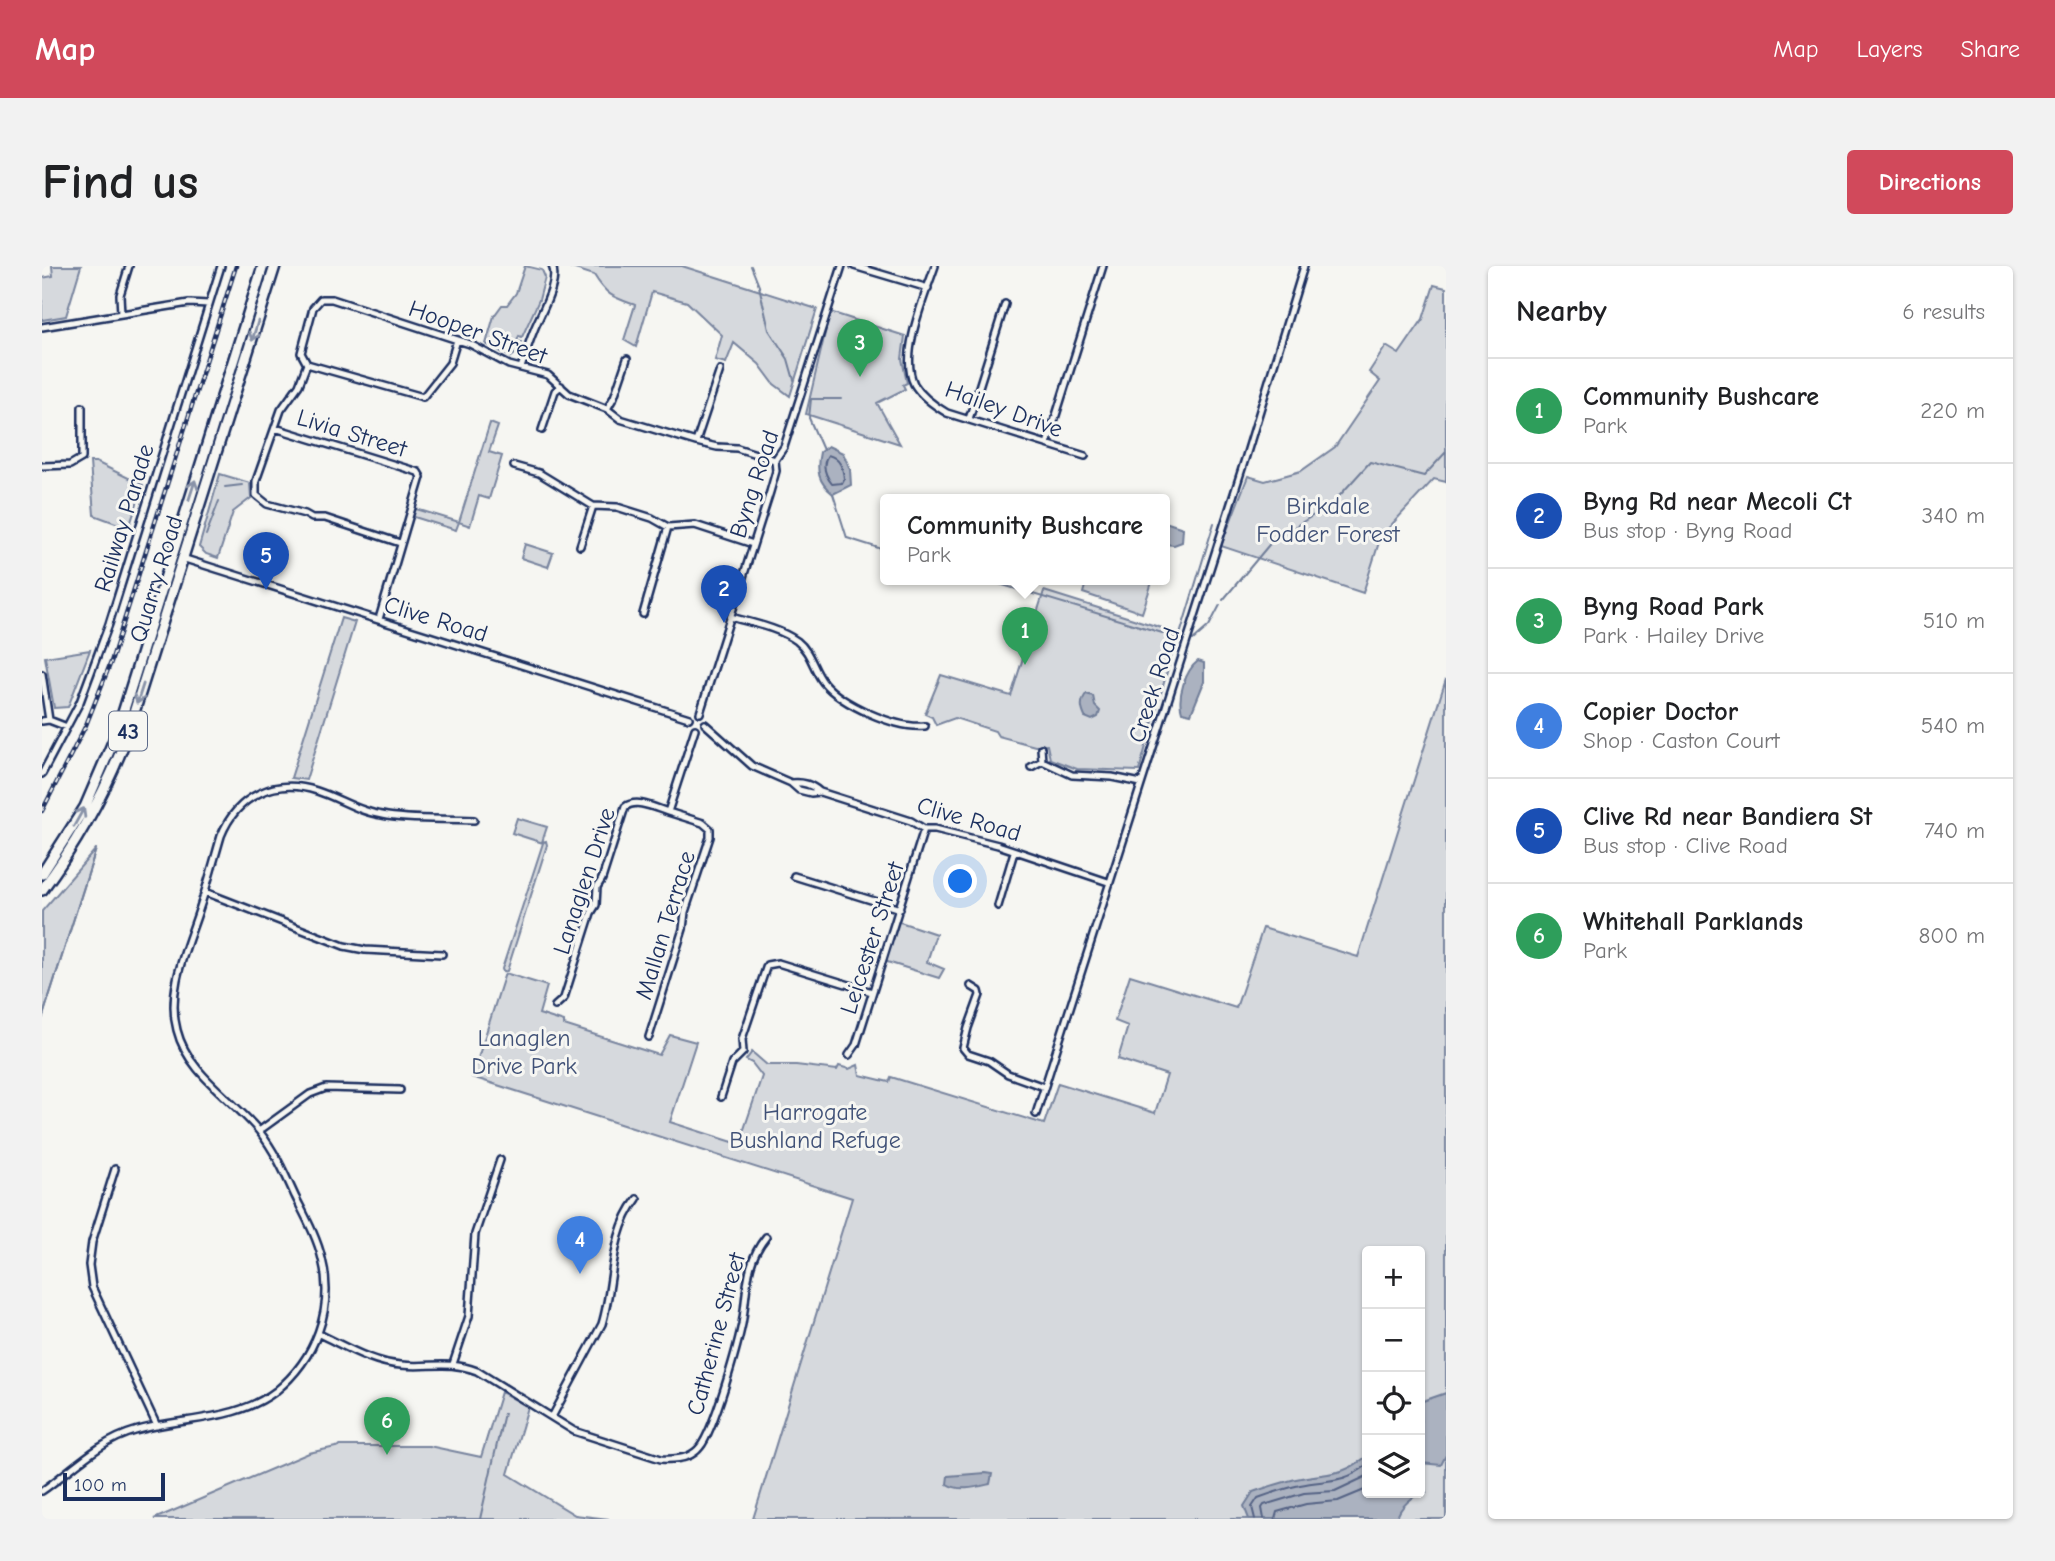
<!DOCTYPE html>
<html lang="en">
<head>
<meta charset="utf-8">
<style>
	:root { --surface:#fff; --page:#f2f2f2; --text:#202124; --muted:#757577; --line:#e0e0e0; --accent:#d1495b }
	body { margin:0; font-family:"Comic Neue",sans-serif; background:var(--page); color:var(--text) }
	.controls { position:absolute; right:21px; bottom:21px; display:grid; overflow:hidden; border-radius:7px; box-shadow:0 2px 5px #0004 }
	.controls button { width:63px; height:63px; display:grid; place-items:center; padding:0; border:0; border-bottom:2px solid var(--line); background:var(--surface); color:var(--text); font:35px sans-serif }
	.scale { position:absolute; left:21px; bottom:18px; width:102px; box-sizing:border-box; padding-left:7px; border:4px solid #1b2f5e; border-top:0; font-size:19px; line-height:24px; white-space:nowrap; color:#1b2f5e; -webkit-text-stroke:5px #f6f6f2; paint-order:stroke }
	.you { position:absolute; left:919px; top:616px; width:24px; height:24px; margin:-18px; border:5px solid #fff; border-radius:50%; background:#1a73e8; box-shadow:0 0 0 10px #1a73e833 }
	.badge { display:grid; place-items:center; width:46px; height:46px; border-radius:50%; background:var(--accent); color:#fff; font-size:23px; font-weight:700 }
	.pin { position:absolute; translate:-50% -58px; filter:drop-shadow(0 2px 4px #0008) }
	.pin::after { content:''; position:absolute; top:37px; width:24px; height:21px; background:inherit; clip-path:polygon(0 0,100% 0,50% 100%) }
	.popup { position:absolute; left:838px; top:228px; width:290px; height:91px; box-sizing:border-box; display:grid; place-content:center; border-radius:7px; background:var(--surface); filter:drop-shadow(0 2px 5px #0005); font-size:23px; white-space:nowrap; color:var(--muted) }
	.popup b { font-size:26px; color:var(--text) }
	.popup::after { content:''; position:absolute; left:50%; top:100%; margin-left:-14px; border:14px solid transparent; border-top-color:var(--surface) }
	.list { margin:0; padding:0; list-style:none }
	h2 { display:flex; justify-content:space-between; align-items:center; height:91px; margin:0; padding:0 28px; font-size:30px }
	h2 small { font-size:23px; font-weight:400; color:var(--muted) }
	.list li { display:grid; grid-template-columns:46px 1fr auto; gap:21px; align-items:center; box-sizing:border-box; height:105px; padding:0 28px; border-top:2px solid var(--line) }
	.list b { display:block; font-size:26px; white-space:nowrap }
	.list p { margin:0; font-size:23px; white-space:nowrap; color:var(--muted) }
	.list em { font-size:23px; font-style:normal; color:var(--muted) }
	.icon { flex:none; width:38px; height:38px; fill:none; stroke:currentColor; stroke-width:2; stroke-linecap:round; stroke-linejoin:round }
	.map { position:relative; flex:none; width:1404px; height:1253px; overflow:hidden; border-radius:7px }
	header { display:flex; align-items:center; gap:42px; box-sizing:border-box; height:98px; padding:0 35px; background:var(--accent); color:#fff }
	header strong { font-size:33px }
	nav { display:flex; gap:38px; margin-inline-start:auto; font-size:24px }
	.intro { display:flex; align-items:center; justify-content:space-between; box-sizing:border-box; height:168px; padding:0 42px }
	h1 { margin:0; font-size:49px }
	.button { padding:18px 32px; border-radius:7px; background:var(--accent); color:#fff; font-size:24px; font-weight:700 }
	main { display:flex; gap:42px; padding:0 42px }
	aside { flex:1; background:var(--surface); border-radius:7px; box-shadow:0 2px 5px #0004 }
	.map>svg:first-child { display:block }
</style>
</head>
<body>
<header>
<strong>Map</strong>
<nav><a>Map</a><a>Layers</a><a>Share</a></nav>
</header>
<div class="intro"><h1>Find us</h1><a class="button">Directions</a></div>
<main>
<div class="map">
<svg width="1404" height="1253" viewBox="0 0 1404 1253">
	<rect width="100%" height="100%" fill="#f6f6f2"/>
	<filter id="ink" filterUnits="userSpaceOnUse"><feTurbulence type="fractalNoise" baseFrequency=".0143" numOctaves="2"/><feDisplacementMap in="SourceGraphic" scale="14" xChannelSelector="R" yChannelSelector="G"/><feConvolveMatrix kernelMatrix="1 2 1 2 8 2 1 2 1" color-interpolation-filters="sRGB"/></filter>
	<g filter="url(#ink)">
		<!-- green -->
		<path fill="#d6d9dd" stroke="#78849e" stroke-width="2" fill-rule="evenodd" d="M10 0H39L24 50 0 54V12L11 10Z
			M483 0 500 4 503 11 497 34 480 71 477 70 475 75 479 76 476 86 469 91 444 78 452 50 460 39H465L474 27Z
			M524 0H640L775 43 748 130 732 118 717 98 692 77 684 97 673 94 680 69 645 36 610 26 594 81 582 74 593 39C571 31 565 30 552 9Z
			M1392 19 1404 22V216L1392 213 1339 270 1321 327 1179 280 1206 210 1223 215 1259 205 1293 181 1338 115 1327 106 1344 80 1357 88 1381 53Z
			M788 46 863 70 860 93 865 117 861 119 863 123 835 137 858 178 764 148Z
			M448 157 456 160 447 186 460 190 447 233 437 230 428 260 417 256 414 264 369 250 371 242 417 256Z
			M48 196H54L101 219 87 262 52 249Z
			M178 208 208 217 209 232 191 246 176 292 164 288 157 281Z
			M483 278 511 287 506 301 479 292Z
			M1045 313H1111L1100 347 1041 327Z
			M1002 325 1136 367 1097 505 1035 503 1008 493 1005 479 993 480 956 470 953 465 913 452 894 459 890 451 883 448 899 409 969 430Z
			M299 352 313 356 264 514 249 512Z
			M48 384 26 441 12 442 3 391Z
			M1404 413V1253H711L810 932 430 811 463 707 505 720 497 748 522 756V759L617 789 628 769 654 776 628 856 697 878 720 810 710 797 704 794 710 786 725 799H754L795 804 797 800 807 803 816 799 818 809 847 816 849 811 1002 858 1016 817 1113 847 1125 809 1076 793 1086 760 1073 755 1088 709 1194 742 1221 662 1316 691ZM1325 985H1378V1227H1325Z
			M475 552 505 561 500 576 504 575 505 579 465 705 461 706 460 703 501 577 470 567Z
			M54 583 0 753V645Z
			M855 655 894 668 885 696 902 703 897 712 842 695Z
			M459 1126 486 1141 466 1208 533 1249 567 1253H112L267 1187 298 1180H387L439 1191Z"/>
		<!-- water -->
		<path fill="#abb2c0" stroke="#717e99" stroke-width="2" d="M786 180 801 187 808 203 809 219 791 228C776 216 774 205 778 186Z
			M1123 256 1141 262 1140 276 1132 279 1123 278Z
			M1156 395 1162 397V416L1149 448 1140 446C1135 431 1143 405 1156 395Z
			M1044 428 1051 430 1053 440 1058 445 1056 451 1050 454 1043 451C1039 442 1038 436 1044 428Z
			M1404 1127V1189L1399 1199 1379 1197 1378 1136Z
			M1325 1190V1227H1378V1214L1384 1226C1372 1228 1357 1241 1355 1253H1207L1202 1240 1211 1226C1226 1221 1243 1215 1259 1212 1289 1206 1299 1211 1325 1190Z
			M943 1207 950 1208 948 1218C935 1221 917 1226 905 1218L906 1210Z"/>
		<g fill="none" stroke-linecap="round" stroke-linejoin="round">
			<!-- shore -->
			<path stroke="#556385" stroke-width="2" d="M786 189C798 192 801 202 802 213L800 217 790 218C783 209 779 199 786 189Z
				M1213 1253 1210 1241 1216 1232C1230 1227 1244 1222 1258 1219 1286 1213 1301 1218 1325 1199
				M1222 1253 1220 1242 1222 1239 1262 1227 1293 1225 1325 1210
				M1233 1253 1235 1246 1264 1238 1296 1235 1325 1223"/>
			<!-- stream -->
			<path stroke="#717e99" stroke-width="2" d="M709 0 717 20 727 64 746 93 752 114
				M781 184 767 152 769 133H799
				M183 221 200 219
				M791 228 805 272 843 284
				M164 269 177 235
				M941 313 1137 372 1172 257
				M1181 334 1231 274 1290 238 1328 196 1382 210 1404 186
				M1151 374 1167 360 1178 339
				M0 753 54 583
				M438 1253 462 1147"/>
			<!-- minor casing -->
			<g stroke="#1b2f5e" stroke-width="10">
				<path id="minor" d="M812 0 886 22
					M893 0C883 30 857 88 872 118 879 130 893 140 905 147L1043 190
					M79 48 78 29 87 0
					M0 61 147 37 167 38
					M265 98 259 87 271 42 279 33H290L428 78 467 99 506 109 527 128 565 143 578 153 654 176 675 181 695 182 733 194
					M265 98 257 119 239 144 214 215V229L225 238 263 248 270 252H283L358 277
					M265 98 381 131 408 97 415 74
					M479 102C483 89 487 76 492 64 498 48 518 16 510 0
					M565 143 572 131 585 93
					M927 153 963 38
					M233 162 376 206 379 211 337 353
					M500 164 513 125 519 120
					M654 176 678 104
					M1005 178 1061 0
					M0 200 28 199 40 192V141
					M472 200 497 207 551 240 575 241 610 252 626 261 653 259 711 278
					M538 280 551 240
					M140 292 647 452
					M601 348 626 261
					M689 351C710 357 737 362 755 375 769 386 771 403 781 416 800 439 854 463 883 460
					M0 408 7 454
					M658 447 728 226 734 205 733 194 742 181 800 0
					M0 455 7 454 25 461
					M663 458 710 500 749 517 757 524 769 527 778 526
					M1000 495 1030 509 1070 511 1099 517
					M989 501 1000 495 999 482
					M0 508 38 436 67 358 179 0
					M749 517C761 516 769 518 778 526L869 555 882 563H893L956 579 1066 616
					M752 610 858 643
					M163 626 302 680 323 684 400 688
					M956 640 972 586
					M929 720 937 725 938 729 926 762 921 782 926 788 947 795 966 808 1002 821
					M513 740 522 732 549 647 554 639 555 621 560 613 583 541C595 532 613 542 626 546
					M607 771 641 663 643 646 668 571V563L661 557 626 546 653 463
					M807 789 814 779 882 563
					M679 831 690 797 701 786 700 773 725 699 736 697 830 726
					M994 848 1204 190 1262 0
					M217 865 268 828 284 822 358 824
					M73 903 50 976 47 999 50 1021 115 1160
					M277 1068C303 1080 330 1097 359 1099 387 1102 406 1094 435 1105L532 1165 619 1193C633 1194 649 1193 658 1181 672 1164 695 1082 700 1058 706 1025 702 998 724 971
					M411 1098 427 1050 433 968 458 894
					M510 1151 560 1058C573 1015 567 969 595 933
					M0 1225C30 1204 57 1175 93 1165 139 1151 194 1156 234 1125 273 1093 293 1043 280 993 275 971 263 950 253 930 243 908 233 885 217 865 190 832 146 808 135 764 124 723 146 679 158 641 166 617 172 594 179 570 195 530 233 511 275 525 297 532 317 546 340 549 370 555 402 552 432 554"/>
			</g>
			<!-- primary casing -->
			<g stroke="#1b2f5e" stroke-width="14">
				<path id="primary" d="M0 608 43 541 74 469 221 0
					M0 624C35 577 62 529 83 475L233 0"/>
			</g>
			<!-- minor -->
			<use href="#minor" stroke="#f6f6f2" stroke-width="5"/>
			<!-- primary -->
			<use href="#primary" stroke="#f6f6f2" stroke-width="9"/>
			<!-- rail casing -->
			<g stroke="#1b2f5e" stroke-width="4.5">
				<path id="rail" d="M0 545 44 459 69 396 194 0"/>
			</g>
			<!-- rail -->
			<use href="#rail" stroke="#f6f6f2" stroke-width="2" stroke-dasharray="5" stroke-linecap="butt"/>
		</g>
		<!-- one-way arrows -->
		<defs><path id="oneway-shaft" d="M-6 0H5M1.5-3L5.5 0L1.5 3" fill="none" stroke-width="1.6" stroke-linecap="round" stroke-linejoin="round" transform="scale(1.75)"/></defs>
		<g stroke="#8892a8">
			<use href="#oneway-shaft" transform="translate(213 65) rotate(107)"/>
			<use href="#oneway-shaft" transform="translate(150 224) rotate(-72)"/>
			<use href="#oneway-shaft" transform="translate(98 428) rotate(108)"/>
			<use href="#oneway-shaft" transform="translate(37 551) rotate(-61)"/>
		</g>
	</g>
	<g text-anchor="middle" stroke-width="6" stroke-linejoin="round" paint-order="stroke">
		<!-- shield labels -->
		<rect fill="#f6f6f2" stroke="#5d6b8a" stroke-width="2" x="67" y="445.5" width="38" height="39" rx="5"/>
		<g font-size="23" font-weight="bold" fill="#1b2f5e">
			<text x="86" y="473">43</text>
		</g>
		<!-- street labels -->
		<g font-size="24" fill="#1b2f5e" stroke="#f6f6f2">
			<text transform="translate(436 66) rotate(20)" y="8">Hooper Street</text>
			<text transform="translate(962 143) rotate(20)" y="8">Hailey Drive</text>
			<text transform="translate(310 167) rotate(17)" y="8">Livia Street</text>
			<text transform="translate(712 218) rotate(-72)" y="8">Byng Road</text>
			<text transform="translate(82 252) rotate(-73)" y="8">Railway Parade</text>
			<text transform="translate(114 313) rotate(-73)" y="8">Quarry Road</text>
			<text transform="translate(394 353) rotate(17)" y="8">Clive Road</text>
			<text transform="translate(1112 419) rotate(-72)" y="8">Creek Road</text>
			<text transform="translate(927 553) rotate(16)" y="8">Clive Road</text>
			<text transform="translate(542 615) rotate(-72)" y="8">Lanaglen Drive</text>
			<text transform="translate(623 659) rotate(-73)" y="8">Mallan Terrace</text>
			<text transform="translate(830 672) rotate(-72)" y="8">Leicester Street</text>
			<text transform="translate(674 1068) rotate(-75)" y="8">Catherine Street</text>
		</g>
		<!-- park labels -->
		<g font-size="24" fill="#405177" stroke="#f6f6f2">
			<text x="1286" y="248">Birkdale<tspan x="1286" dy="28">Fodder Forest</tspan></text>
			<text x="482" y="780">Lanaglen<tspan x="482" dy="28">Drive Park</tspan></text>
			<text x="773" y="854">Harrogate<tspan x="773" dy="28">Bushland Refuge</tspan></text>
		</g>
	</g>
</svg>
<div class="controls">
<button>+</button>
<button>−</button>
<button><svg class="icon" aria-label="locate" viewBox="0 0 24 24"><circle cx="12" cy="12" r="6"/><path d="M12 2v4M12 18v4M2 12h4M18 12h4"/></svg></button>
<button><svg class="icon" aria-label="layers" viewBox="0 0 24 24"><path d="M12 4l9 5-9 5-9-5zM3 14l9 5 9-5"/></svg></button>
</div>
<div class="scale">100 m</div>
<div class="you"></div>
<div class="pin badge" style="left:983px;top:399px;background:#2e9e5b">1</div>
<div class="popup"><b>Community Bushcare</b>Park</div>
<div class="pin badge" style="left:682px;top:357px;background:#1a4fb4">2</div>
<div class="pin badge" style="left:818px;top:111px;background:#2e9e5b">3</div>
<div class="pin badge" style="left:538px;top:1008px;background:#3f7fe0">4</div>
<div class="pin badge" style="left:224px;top:324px;background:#1a4fb4">5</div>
<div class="pin badge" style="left:345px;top:1189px;background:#2e9e5b">6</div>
</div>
<aside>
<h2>Nearby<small>6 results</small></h2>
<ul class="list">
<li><span class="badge" style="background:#2e9e5b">1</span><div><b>Community Bushcare</b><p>Park</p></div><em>220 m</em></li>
<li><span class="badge" style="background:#1a4fb4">2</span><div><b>Byng Rd near Mecoli Ct</b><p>Bus stop · Byng Road</p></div><em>340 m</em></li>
<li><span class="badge" style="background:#2e9e5b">3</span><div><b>Byng Road Park</b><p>Park · Hailey Drive</p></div><em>510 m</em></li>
<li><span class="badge" style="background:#3f7fe0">4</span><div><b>Copier Doctor</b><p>Shop · Caston Court</p></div><em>540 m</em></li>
<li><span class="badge" style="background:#1a4fb4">5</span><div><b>Clive Rd near Bandiera St</b><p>Bus stop · Clive Road</p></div><em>740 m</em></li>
<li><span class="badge" style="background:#2e9e5b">6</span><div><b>Whitehall Parklands</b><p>Park</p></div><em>800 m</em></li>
</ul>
</aside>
</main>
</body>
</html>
